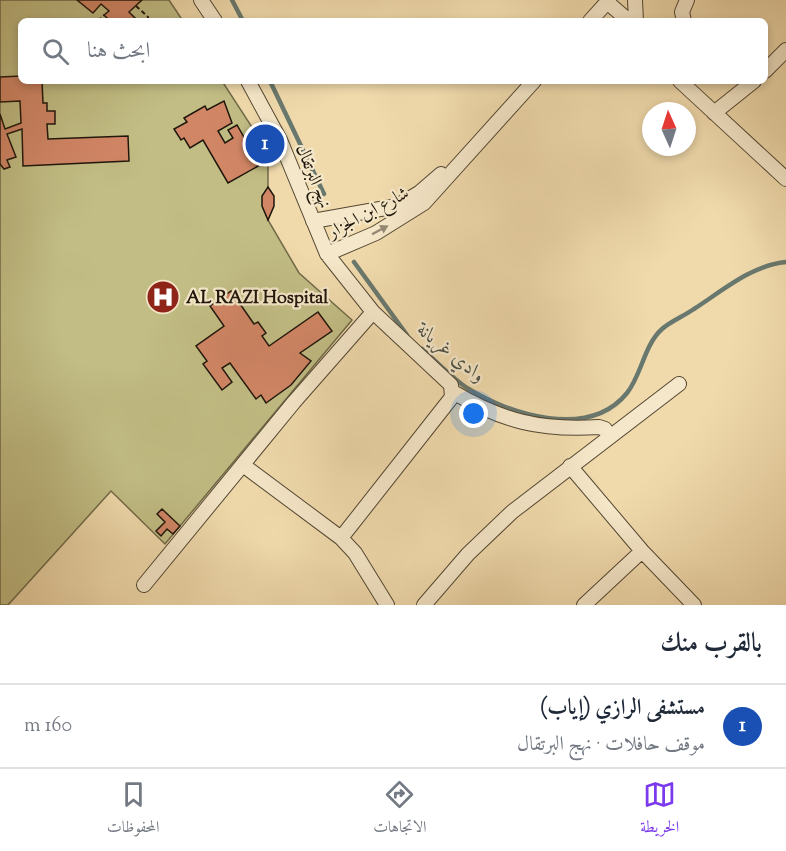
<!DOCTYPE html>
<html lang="ar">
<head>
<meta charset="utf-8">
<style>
	:root { --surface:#fff; --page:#f2f2f3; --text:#1f2937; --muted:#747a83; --line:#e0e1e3; --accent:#7c3aed }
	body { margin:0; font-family:"Sorts Mill Goudy",Amiri,serif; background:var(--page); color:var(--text); direction:rtl }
	.compass { position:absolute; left:642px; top:102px; width:54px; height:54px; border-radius:50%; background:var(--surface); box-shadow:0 3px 9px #0003; rotate:357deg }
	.you { position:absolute; left:474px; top:414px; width:21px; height:21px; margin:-15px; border:4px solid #fff; border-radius:50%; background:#1a73e8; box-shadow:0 0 0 9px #1a73e833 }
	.badge { display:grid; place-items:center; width:39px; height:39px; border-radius:50%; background:var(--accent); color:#fff; font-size:20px; font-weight:700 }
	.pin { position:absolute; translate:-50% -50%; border:3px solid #fff; box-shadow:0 2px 6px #0006 }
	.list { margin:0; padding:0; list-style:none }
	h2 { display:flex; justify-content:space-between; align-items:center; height:78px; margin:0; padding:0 24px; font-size:26px }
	h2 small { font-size:20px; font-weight:400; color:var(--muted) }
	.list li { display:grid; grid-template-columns:39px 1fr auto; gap:18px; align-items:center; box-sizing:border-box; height:84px; padding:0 24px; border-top:2px solid var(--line) }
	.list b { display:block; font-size:22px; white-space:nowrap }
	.list p { margin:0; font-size:20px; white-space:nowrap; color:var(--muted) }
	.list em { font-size:20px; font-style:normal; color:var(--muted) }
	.icon { flex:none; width:33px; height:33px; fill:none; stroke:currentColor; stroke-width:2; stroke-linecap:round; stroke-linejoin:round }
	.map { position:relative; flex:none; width:786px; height:605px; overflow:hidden; direction:ltr }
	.search { position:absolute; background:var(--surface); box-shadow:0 3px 9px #0003; left:18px; right:18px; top:18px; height:66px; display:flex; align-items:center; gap:15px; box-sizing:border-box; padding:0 21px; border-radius:9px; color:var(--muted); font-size:22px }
	.sheet { height:162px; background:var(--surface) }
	nav { display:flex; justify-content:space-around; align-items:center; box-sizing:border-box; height:84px; border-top:2px solid var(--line); background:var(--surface); font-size:16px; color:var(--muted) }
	nav a { display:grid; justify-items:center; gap:3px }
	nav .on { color:var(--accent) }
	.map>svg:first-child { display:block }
</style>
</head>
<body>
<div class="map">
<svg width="786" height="605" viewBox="0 0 786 605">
	<rect width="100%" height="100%" fill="#f0daac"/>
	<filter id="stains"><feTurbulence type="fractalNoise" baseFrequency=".00333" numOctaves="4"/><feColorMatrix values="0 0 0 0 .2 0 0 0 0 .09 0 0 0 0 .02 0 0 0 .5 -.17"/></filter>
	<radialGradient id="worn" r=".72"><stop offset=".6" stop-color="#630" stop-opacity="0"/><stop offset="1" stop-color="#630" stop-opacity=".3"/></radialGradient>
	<!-- green -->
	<path fill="#c1bd84" stroke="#706a48" stroke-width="1.5" d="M0 0H169L183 21H21V81H222L268 152V220L299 273 352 320 165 544 111 491 8 605H0Z"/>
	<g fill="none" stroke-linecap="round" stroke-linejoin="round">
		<!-- stream -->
		<path stroke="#69786e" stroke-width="4.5" d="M232 0 243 21
			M270 81 324 194
			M354 262 407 335
			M422 349C436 361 451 377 467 388 510 415 589 440 627 393 642 374 644 345 662 329 671 321 684 316 694 309 722 291 752 265 786 262"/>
	</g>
	<!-- building -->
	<path fill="#d18666" stroke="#1f160b" stroke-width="1.5" d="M77 0H142L129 12 136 19 133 21H110L104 15 109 11 101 4 93 13Z
		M21 76V81H42L43 103H47V111H55V124H47L48 139 128 136 129 161 23 166 22 129 7 134 16 157 7 160 10 167 4 169 0 164V114L5 129 21 123 20 101 0 102V77Z
		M224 101 232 123 218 131 225 143 233 138 228 130 237 125 260 165 228 183 203 140 190 148 184 138 181 140 174 129 187 122 184 118 205 106 207 110Z
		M268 187 274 196V206L268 220 262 206V196Z
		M231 291 254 324 258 322 266 333 262 336 269 346 318 312 332 331 300 353 311 361 291 385 266 403 261 395 256 399 230 363 222 368 232 382 222 390 203 364 207 361 196 346 224 326 210 306Z
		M162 509 180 526 173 534 167 529 161 536 156 531 165 522 157 514Z"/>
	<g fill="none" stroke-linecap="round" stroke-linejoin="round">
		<!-- minor casing -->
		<g stroke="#534733" stroke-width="16">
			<path id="minor" d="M201 0 215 21
				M635 0 636 21
				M607 2 629 21
				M590 21 609 0
				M684 21 682 12 687 0
				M765 71 786 50
				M248 81 280 140 327 254 373 312 451 385 452 397 341 538
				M680 81 786 179
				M714 113 754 81
				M313 221 397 206 419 193 441 174
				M327 254 376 233 424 203 534 81
				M453 392C502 421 541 431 599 427L605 429 609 437
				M243 465 341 538 355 553 387 605
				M570 466 642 551 694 605
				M144 585 294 402 373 312
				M424 605 468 554 512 512 679 384
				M584 605 642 551"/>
		</g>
		<!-- path -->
		<path stroke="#1f160b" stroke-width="2" stroke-dasharray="4.5 3" stroke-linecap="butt" d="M136 6 148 17V21
			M98 21 104 15"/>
		<!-- minor -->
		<use href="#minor" stroke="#f5e7c9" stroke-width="14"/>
	</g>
	<!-- one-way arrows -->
	<defs><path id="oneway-solid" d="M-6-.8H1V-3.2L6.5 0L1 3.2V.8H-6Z" transform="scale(1.5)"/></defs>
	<use fill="#958974" href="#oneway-solid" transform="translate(380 230) rotate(-28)"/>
	<!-- icons -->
	<defs>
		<g id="hospital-disc" transform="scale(1.725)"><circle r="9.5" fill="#8f2418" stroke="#f5e7c9"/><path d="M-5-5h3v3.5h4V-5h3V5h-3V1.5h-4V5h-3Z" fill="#fff"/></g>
	</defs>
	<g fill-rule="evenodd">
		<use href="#hospital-disc" x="163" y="297"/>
	</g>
	<g text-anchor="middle" stroke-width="4.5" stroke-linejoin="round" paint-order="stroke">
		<!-- street labels -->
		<g font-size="18" fill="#1f160b" stroke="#f5e7c9">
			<text transform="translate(314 176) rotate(68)" y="6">نهج البرتقال</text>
			<text transform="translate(368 212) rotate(-28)" y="6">شارع ابن الجزار</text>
		</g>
		<!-- poi labels -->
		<g font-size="18" font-weight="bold" fill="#1f160b" stroke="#f5e7c9" text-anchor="start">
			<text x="186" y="303">AL RAZI Hospital</text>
		</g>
		<!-- water labels -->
		<g font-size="20" font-style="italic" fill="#4a4f45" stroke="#f5e7c9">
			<text transform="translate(452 352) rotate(39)" y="7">وادي غريانة</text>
		</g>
	</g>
	<rect width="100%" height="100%" filter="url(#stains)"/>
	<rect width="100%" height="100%" fill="url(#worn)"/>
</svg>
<svg class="compass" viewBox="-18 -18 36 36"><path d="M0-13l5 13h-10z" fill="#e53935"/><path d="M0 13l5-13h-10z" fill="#747a83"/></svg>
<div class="you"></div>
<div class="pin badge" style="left:265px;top:144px;background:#1a4fb4">1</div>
<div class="search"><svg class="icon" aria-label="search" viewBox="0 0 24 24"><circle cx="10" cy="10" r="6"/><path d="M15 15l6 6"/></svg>ابحث هنا</div>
</div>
<section class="sheet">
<h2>بالقرب منك<small></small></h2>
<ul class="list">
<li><span class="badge" style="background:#1a4fb4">1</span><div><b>مستشفى الرازي (إياب)</b><p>موقف حافلات · نهج البرتقال</p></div><em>160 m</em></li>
</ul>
</section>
<nav>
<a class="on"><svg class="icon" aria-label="map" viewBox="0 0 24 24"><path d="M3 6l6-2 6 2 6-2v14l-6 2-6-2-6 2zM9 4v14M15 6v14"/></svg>الخريطة</a>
<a><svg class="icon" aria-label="directions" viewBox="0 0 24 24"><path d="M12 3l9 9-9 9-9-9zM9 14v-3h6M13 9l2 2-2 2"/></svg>الاتجاهات</a>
<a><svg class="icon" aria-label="saved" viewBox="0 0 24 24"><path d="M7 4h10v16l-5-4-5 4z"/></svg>المحفوظات</a>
</nav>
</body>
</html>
